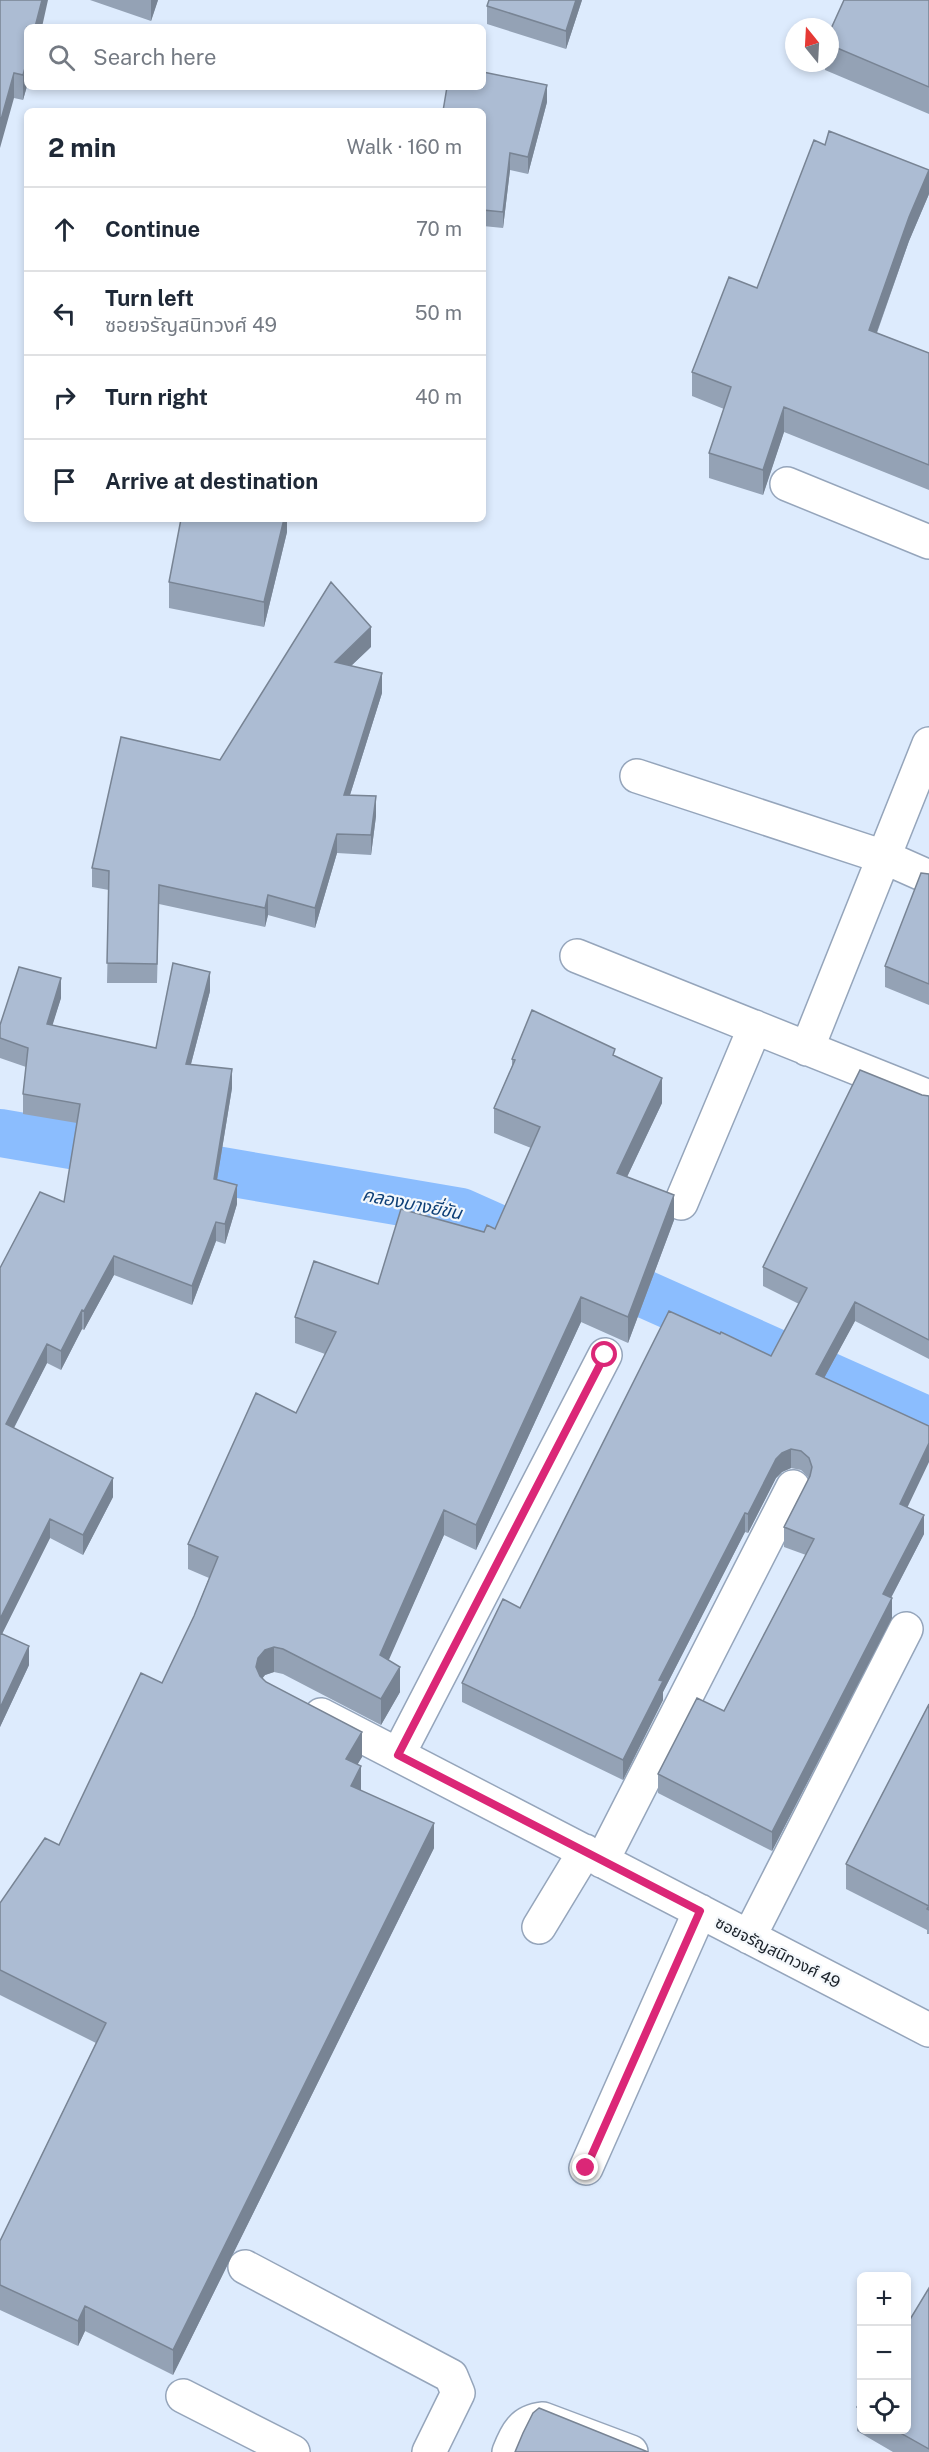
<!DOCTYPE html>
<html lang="en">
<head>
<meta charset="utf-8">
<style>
	:root { --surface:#fff; --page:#f2f2f3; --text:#1f2937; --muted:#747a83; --line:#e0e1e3 }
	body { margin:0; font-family:"Public Sans","Noto Sans Thai",sans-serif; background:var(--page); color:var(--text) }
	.controls { position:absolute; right:18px; bottom:18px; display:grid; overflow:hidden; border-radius:9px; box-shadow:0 3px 9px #0003 }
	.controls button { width:54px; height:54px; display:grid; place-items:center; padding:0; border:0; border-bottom:2px solid var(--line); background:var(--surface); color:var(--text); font:30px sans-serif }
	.compass { position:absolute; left:785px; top:18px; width:54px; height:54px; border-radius:50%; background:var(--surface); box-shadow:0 3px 9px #0003; rotate:342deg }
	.stop { position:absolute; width:18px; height:18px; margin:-14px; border:4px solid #db2777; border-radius:50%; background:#fff }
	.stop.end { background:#db2777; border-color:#fff; box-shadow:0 2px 6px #0008 }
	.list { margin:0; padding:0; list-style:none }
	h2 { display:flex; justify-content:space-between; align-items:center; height:78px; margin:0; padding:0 24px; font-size:26px }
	h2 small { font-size:20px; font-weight:400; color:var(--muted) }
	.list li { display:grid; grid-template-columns:39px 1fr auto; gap:18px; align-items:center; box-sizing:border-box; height:84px; padding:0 24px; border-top:2px solid var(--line) }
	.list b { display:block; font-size:22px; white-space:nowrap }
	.list p { margin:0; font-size:20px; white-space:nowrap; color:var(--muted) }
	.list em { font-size:20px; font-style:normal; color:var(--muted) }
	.icon { flex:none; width:33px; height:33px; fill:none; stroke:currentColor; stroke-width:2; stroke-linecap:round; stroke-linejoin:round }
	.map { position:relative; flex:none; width:929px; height:2452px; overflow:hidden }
	.search { position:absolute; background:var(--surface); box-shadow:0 3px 9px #0003; left:24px; top:24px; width:462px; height:66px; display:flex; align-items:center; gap:15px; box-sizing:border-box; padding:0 21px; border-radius:9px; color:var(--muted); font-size:22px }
	.panel { position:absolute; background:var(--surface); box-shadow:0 3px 9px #0003; left:24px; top:108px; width:462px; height:414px; border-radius:9px }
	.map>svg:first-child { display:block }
</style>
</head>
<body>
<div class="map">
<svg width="929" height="2452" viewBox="0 0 929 2452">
	<rect width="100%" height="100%" fill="#ddebfd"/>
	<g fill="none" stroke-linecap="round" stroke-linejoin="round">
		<!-- canal -->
		<path stroke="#8bbdfe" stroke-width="48" d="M0 1133 461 1212 929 1421"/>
		<!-- minor casing -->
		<g stroke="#95a5bb" stroke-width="36">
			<path id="minor" d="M787 484 929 542
				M637 776 884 857 929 877
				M577 956 929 1097
				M807 1049 929 744
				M681 1203 755 1027
				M321 1715 929 2030
				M398 1755 605 1355
				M602 1861 793 1487
				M539 1927 585 1851
				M749 1937 906 1629
				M586 2168 700 1911
				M245 2267 451 2376 458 2393 429 2452
				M183 2396 293 2452
				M509 2452C516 2434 522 2421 543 2419L631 2452"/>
		</g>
		<!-- minor -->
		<use href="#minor" stroke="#fff" stroke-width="33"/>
	</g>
	<!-- wall -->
	<path fill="#94a2b5" d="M0 0 27 27V86L23 100 14 98Z
		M90 0H158L151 21Z
		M582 0 566 49 487 24V6Z
		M929 0V114L825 70V63H830V45Z
		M547 102 528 174 510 170 503 228 483 226V111Z
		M929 194 909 241 877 333 929 353V490L784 432 763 495 709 478V453L724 409 692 396V372L757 288Z
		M287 519V532L264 627 169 608V582Z
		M371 647 351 666 382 693 350 795 376 816 371 855 337 853 315 928 268 915 265 927 159 904 157 983H107L109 890 92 887V868L220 760Z
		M929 874V1005L885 987V966Z
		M210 991 191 1064 232 1088 217 1180 237 1204 225 1244 216 1241 192 1305 114 1275 84 1330 82 1329 61 1370 47 1363 14 1428 113 1497 83 1555 50 1538 2 1634 29 1665 0 1727V1268L64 1202 77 1123 23 1114V1094L26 1067 0 1058V1025L61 998 52 1025 156 1048Z
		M615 1057 662 1103 627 1177 674 1220 628 1343 581 1322 476 1550 444 1535 388 1660 400 1692 381 1725 283 1674 274 1672 265 1675 262 1679 362 1757 357 1764 361 1790 434 1848 173 2375 85 2331 78 2346 0 2310V2241L96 2043 0 1995V1903L59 1845 162 1683 194 1616 209 1578 188 1569V1544L296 1413 325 1354 295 1343V1317L378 1284 484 1232 495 1229 531 1148 494 1133V1108L512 1066V1059Z
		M922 1095 929 1096V1359L855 1321 824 1378 907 1507 924 1534 891 1598 892 1618 772 1851 658 1793V1774L724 1711 806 1555 784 1547V1527L809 1478 801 1470 791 1468 782 1472 776 1478 748 1533 745 1532 663 1692V1700L623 1780 462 1702V1683L520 1608 771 1356 799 1304 763 1286V1267Z
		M929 1704V1934H927V1930L846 1889V1864Z
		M929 2288V2452H893L857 2431V2407L861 2400V2430H906Z"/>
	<!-- shaded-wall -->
	<path fill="#788494" d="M42 0H48L42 27H35Z
		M151 0H158L151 21Z
		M576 0H582L566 49V31Z
		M27 61V86L23 100V75Z
		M14 73V98L0 148V123Z
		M547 85V102L528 174V157Z
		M510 153V170L503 228V212Z
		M929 170V194L909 241 869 354V330L909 217Z
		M784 407V432L763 495V470Z
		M284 519H287V532L264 627V602Z
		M371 627V647L335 681V662Z
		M382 673V693L344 814V795Z
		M376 796V816L371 855V835Z
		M337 834V853L315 928V908Z
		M268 895V915L265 927V908Z
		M210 972V991L186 1083V1064Z
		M61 978V998L47 1043V1024Z
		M232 1069V1088L214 1198V1179Z
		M662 1078V1103L617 1198V1173Z
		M237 1185V1204L225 1244V1224Z
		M674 1195V1220L628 1343V1317Z
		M216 1222V1241L192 1305V1286Z
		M114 1256V1275L84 1330V1311Z
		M581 1297V1322L476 1550V1525Z
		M855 1302V1321L816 1393V1374Z
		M82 1310V1329L61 1370V1351Z
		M47 1344V1363L6 1443V1424Z
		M929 1443V1462L900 1523V1504Z
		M791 1449V1468L782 1472 776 1478 748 1533V1514L776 1459 782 1453Z
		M113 1478V1497L83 1555V1535Z
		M444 1510V1535L380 1680V1655Z
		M745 1513V1532L663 1692V1700L623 1780V1760L659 1680Z
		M924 1515V1534L883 1613V1594Z
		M50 1519V1538L0 1638V1619Z
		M892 1598V1618L772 1851V1832Z
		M29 1646V1665L0 1727V1708Z
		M274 1647V1672L265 1675 258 1683 256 1667 258 1658 265 1650Z
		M400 1667V1692L381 1725V1699Z
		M362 1732V1757L346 1784V1759Z
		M361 1766V1791L351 1786Z
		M434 1823V1848L173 2375V2350Z
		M85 2306V2331L78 2346V2321Z"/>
	<!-- building -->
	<path fill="#acbcd3" stroke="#788494" stroke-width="1.5" d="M0 0H42L35 27H27V61L23 75 14 73 0 123Z
		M489 0H576L566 31 487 6Z
		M844 0H929V87L830 45V31Z
		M483 72 547 85 528 157 510 153 503 212 483 210V111H443L447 87H483Z
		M829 131 929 170 909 217 869 330 929 353V465L784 407 763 470 709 453 731 387 692 372 729 277 757 288 814 140 825 145Z
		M181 519H284L264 602 169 582Z
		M331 582 371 627 335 662 382 673 344 795 376 796 371 835 337 834 315 908 268 895 265 908 159 885 157 964 107 963 109 871 92 868 121 737 220 760Z
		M921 873 929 874V984L885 966Z
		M173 963 210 972 186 1064 232 1069 214 1179 237 1185 225 1224 216 1222 192 1286 114 1256 84 1311 82 1310 61 1351 47 1344 6 1424 113 1478 83 1535 50 1519 0 1619V1268L40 1192 64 1202 80 1104 23 1094 28 1048 0 1038V1025L19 967 61 978 47 1024 156 1048Z
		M532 1010 615 1049 613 1055 662 1078 617 1173 674 1195 628 1317 581 1297 476 1525 444 1510 380 1655 400 1667 381 1699 283 1649 274 1647 265 1650 258 1658 256 1667 260 1676 266 1682 362 1732 346 1759 361 1766 351 1786 434 1823 173 2350 85 2306 78 2321 0 2285V2241L106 2023 0 1970V1903L45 1838 59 1845 141 1673 162 1683 194 1616 218 1557 188 1544 256 1393 296 1413 336 1332 295 1317 314 1261 378 1284 401 1209 484 1232 487 1225 495 1229 540 1127 494 1108 515 1060 512 1059Z
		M860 1070 922 1095 929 1096V1340L855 1302 816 1374 929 1426V1443L900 1504 924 1515 883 1594 892 1598 772 1832 658 1774 697 1698 724 1711 814 1539 784 1527 810 1476 812 1467 809 1458 801 1451 791 1449 782 1453 776 1459 748 1514 745 1513 659 1680 663 1681 623 1760 462 1683 503 1599 520 1608 669 1311 720 1334 721 1332 771 1356 807 1288 763 1267Z
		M0 1633 29 1646 0 1708Z
		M929 1704V1910L927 1909 929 1906 846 1864Z
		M929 2288V2449L895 2430H906V2326Z
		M861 2400V2410L857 2407Z
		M539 2408 648 2452H515L523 2433 533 2413Z"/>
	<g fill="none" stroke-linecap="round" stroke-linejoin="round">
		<!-- route -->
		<path stroke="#db2777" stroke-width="8" d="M586 2168 700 1911 398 1755 605 1355"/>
	</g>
	<g text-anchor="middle" stroke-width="4.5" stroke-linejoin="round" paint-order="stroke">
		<!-- street labels -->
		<g font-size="16" fill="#192028" stroke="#f3f7fb">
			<text transform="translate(778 1952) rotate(27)" y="6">ซอยจรัญสนิทวงศ์ 49</text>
		</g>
		<!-- water labels -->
		<g font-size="18" font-style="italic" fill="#0d3f77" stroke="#f3f7fb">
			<text transform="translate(412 1204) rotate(11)" y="6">คลองบางยี่ขัน</text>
		</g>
	</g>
</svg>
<div class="controls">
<button>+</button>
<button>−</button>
<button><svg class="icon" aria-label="locate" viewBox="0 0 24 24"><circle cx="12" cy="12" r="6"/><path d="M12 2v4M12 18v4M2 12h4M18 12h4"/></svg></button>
</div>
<svg class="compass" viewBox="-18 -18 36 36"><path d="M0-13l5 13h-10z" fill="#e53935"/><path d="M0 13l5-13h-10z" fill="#747a83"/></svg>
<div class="stop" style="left:605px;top:1355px"></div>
<div class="stop end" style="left:586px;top:2168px"></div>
<div class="search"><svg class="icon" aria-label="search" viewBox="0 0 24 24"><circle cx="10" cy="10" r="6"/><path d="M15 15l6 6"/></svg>Search here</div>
<section class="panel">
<h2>2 min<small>Walk · 160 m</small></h2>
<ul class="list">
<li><svg class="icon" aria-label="ahead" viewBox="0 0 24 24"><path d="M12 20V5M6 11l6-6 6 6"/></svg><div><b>Continue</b></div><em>70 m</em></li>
<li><svg class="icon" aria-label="left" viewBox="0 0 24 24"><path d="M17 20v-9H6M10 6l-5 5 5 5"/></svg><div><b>Turn left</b><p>ซอยจรัญสนิทวงศ์ 49</p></div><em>50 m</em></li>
<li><svg class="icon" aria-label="right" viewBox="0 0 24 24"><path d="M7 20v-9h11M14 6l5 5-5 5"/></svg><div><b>Turn right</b></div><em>40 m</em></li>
<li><svg class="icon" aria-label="arrive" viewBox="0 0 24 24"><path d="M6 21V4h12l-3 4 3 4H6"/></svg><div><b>Arrive at destination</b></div></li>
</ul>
</section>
</div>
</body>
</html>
